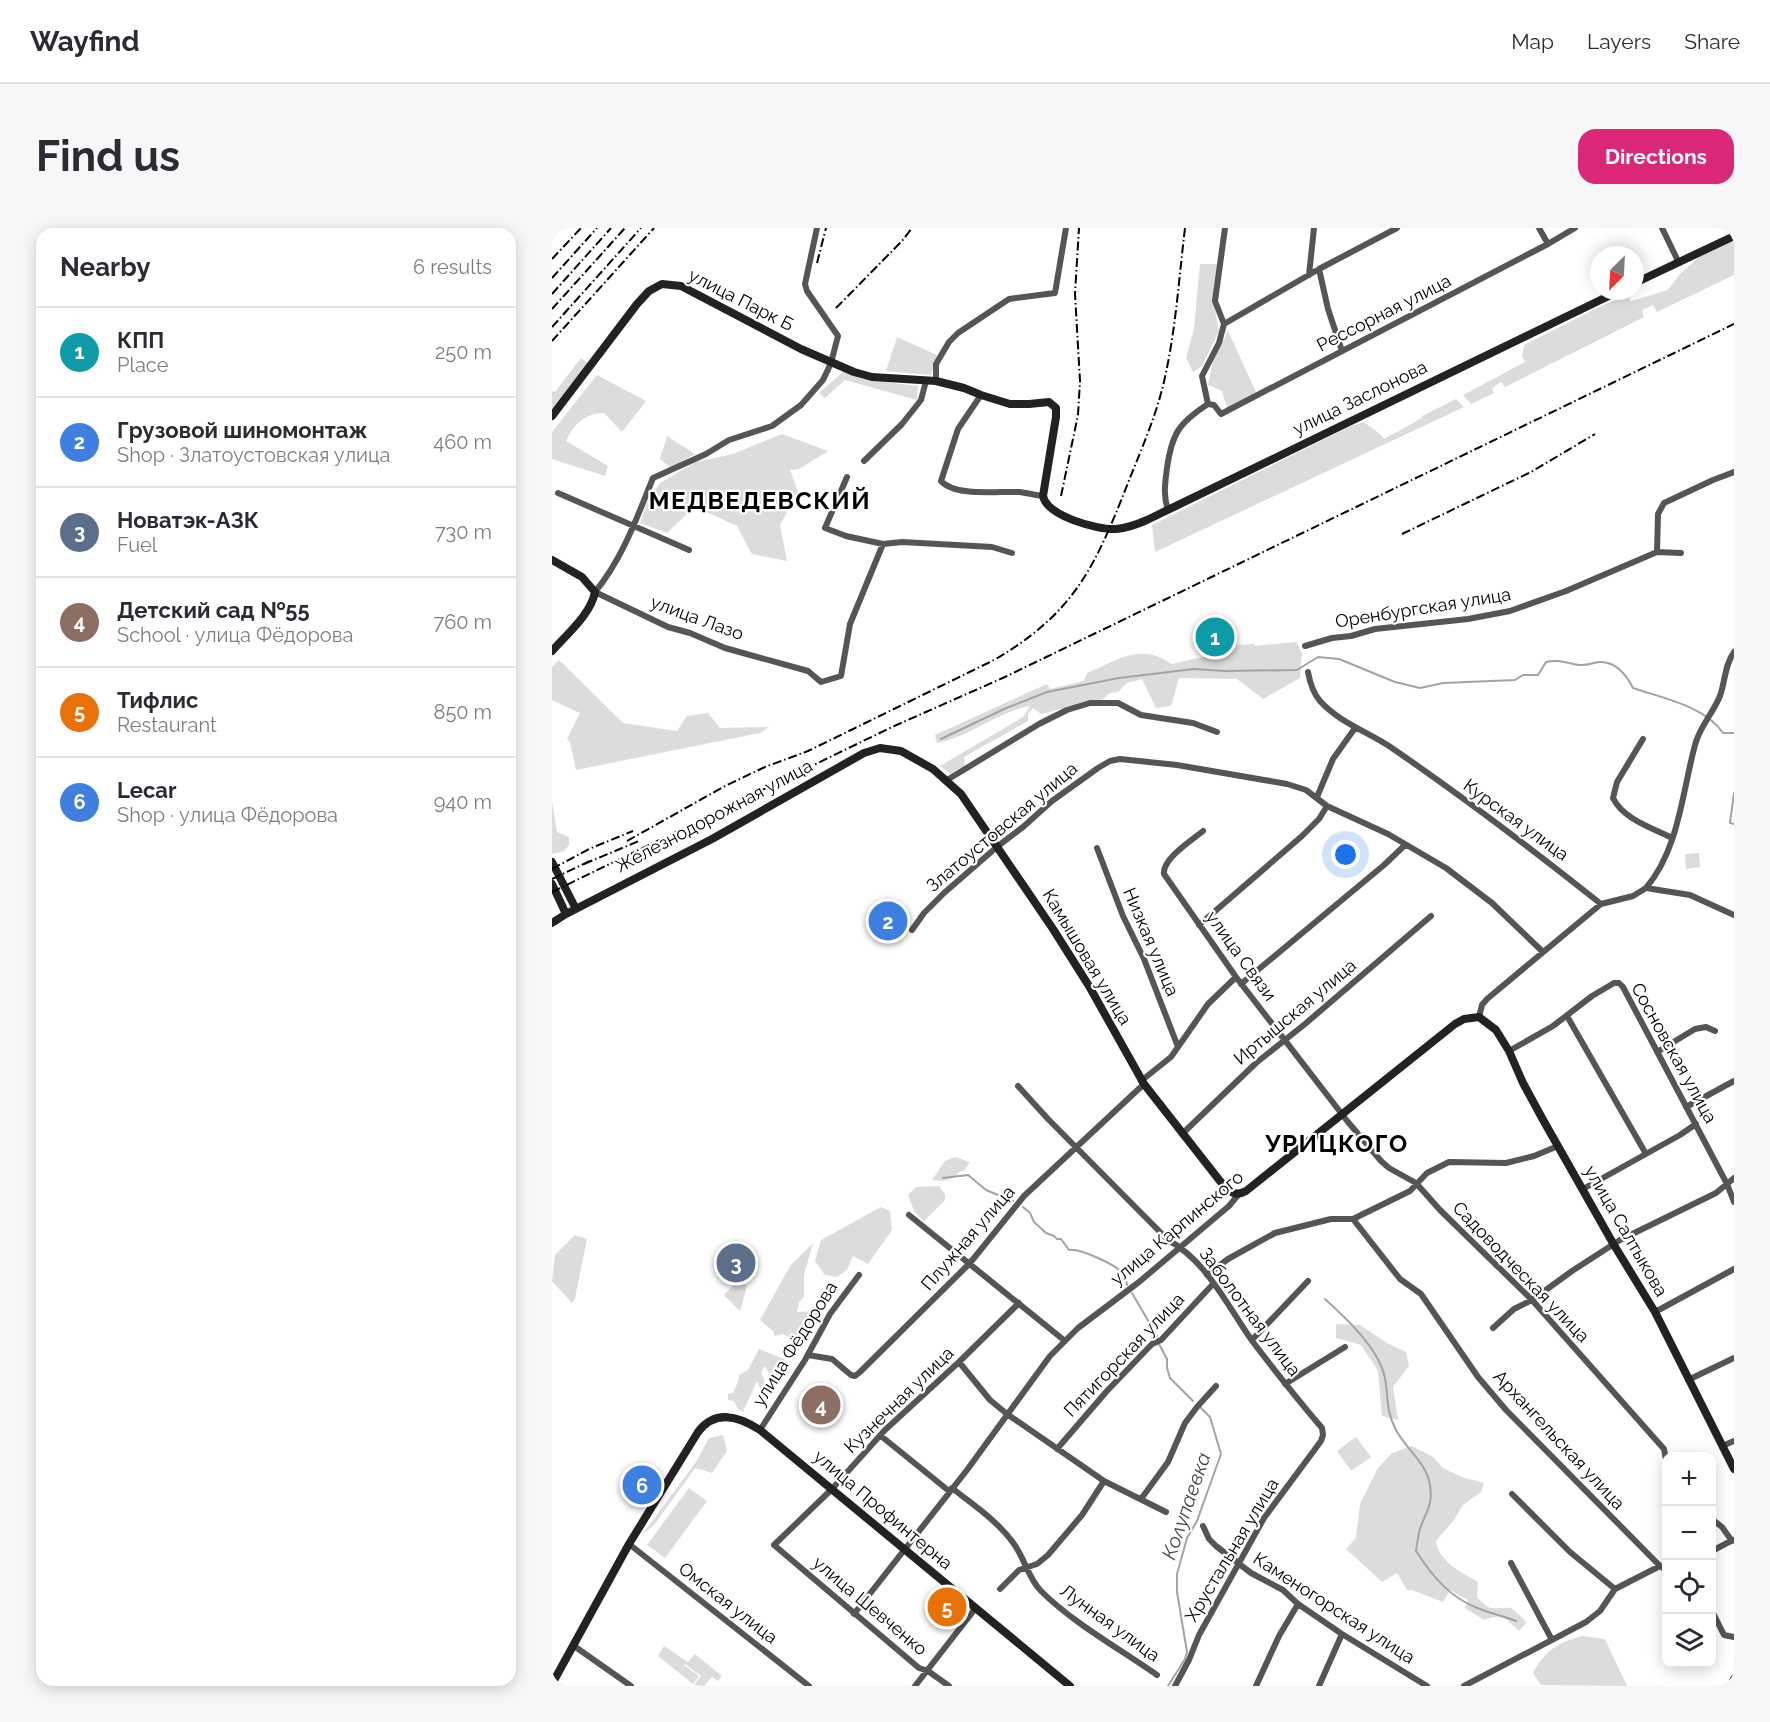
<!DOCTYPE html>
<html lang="en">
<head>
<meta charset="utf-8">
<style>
	:root { --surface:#fff; --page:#f7f7f7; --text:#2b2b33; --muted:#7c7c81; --line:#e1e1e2; --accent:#db2777 }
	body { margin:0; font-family:Raleway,sans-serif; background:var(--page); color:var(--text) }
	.controls { position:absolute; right:18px; bottom:18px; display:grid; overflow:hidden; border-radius:12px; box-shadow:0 3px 15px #0003 }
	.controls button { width:54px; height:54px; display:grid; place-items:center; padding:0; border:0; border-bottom:2px solid var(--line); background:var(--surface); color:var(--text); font:30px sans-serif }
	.compass { position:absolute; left:1038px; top:18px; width:54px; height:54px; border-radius:50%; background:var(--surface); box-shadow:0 3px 15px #0003; rotate:204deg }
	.you { position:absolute; left:794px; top:627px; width:21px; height:21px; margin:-15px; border:4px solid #fff; border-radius:50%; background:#1a73e8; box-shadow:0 0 0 9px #1a73e833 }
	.badge { display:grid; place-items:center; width:39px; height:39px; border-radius:50%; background:var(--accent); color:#fff; font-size:20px; font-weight:700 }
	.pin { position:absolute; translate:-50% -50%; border:3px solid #fff; box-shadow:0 2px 6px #0006 }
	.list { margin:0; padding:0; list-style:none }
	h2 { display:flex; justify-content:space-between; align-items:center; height:78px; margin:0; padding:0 24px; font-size:26px }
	h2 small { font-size:20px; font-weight:400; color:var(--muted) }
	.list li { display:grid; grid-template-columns:39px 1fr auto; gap:18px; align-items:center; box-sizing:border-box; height:90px; padding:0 24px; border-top:2px solid var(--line) }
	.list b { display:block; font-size:22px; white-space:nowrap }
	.list p { margin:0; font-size:20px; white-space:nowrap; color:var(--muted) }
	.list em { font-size:20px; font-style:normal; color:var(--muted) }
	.icon { flex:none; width:33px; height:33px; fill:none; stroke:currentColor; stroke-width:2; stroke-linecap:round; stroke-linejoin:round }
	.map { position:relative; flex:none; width:1182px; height:1458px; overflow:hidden; border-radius:18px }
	header { display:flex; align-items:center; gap:36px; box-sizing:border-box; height:84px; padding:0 30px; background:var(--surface); border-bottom:2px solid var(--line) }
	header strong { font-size:28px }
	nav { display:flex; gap:33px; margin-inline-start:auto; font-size:21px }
	.intro { display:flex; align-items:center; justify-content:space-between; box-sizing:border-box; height:144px; padding:0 36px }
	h1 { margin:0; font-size:42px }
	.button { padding:15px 27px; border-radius:18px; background:var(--accent); color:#fff; font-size:21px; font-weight:700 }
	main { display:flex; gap:36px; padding:0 36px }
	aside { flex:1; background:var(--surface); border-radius:18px; box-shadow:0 3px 15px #0003 }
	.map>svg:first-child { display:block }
</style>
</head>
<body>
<header>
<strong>Wayfind</strong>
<nav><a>Map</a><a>Layers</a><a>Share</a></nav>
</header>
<div class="intro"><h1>Find us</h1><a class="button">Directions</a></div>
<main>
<aside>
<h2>Nearby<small>6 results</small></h2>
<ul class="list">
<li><span class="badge" style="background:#0f9aa8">1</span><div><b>КПП</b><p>Place</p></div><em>250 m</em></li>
<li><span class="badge" style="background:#3f7fe0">2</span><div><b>Грузовой шиномонтаж</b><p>Shop · Златоустовская улица</p></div><em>460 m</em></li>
<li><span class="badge" style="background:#5c6f8a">3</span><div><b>Новатэк-АЗК</b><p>Fuel</p></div><em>730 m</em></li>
<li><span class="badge" style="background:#8d6e63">4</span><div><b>Детский сад №55</b><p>School · улица Фёдорова</p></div><em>760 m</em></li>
<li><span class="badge" style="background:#e8710a">5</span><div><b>Тифлис</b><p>Restaurant</p></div><em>850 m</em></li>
<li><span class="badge" style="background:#3f7fe0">6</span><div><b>Lecar</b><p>Shop · улица Фёдорова</p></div><em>940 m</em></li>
</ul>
</aside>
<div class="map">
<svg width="1182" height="1458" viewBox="0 0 1182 1458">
	<rect width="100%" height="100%" fill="#fff"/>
	<!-- green -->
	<path fill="#dcdcdc" d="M1182 13V47L1105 84 1101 77 1090 82 1092 89 953 159 949 154 940 160 942 165 919 176 911 167 973 134 970 128 972 117 1045 80 1076 66 1079 73 1116 62 1128 46 1148 28Z
		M648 36H665L661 72 667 103 650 138 641 144 634 130 642 101Z
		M676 103 704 164 675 180 670 163 656 157 661 133Z
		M345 109 385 127 379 147 334 143Z
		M29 130 37 136 0 185V163L3 164Z
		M291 144 325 153 366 158 365 172 293 152 273 170 267 165Z
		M45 147 94 173 70 204 52 185C33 185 22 196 14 213L56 238 53 248 0 231V204Z
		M904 171 912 179 603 324 600 297 799 198 812 194C819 200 828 204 832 211L870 190V188Z
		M230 206 276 223 247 241 238 242 246 264 228 297 235 333 200 326 185 298 146 280 135 286 115 305 88 295 95 275 108 255 144 234 181 226Z
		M115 208 143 226 119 240 108 231Z
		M744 414 750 425 748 450 711 471 685 451 627 450 619 478 604 480 590 451 575 455 566 464 558 465 551 471 489 486 481 480 476 486V493L412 529 413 537 398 546 388 538 471 489 478 478C445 484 418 509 385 515L383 507 495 456 498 461 532 453 535 445C566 432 588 414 620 436L665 426 663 418 703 416V418Z
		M7 432 71 495 125 503 135 488 156 485 168 500 217 499 208 505 24 542 18 514 15 511 28 485 0 472V439Z
		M0 573 5 604 17 609V617L12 623 0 626Z
		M1147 625 1148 639 1134 641 1133 626Z
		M403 929 418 934 413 942 407 944C400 953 392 954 380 952L393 933Z
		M387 958 393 967V972L372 993 363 985 356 967 364 959Z
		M329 979 338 983 340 1002 316 1036 301 1028 295 1042 285 1049 273 1047 263 1033 269 1012Z
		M23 1007 35 1011 23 1070 20 1075 0 1053 3 1027Z
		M261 1015 252 1047V1069L247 1074 245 1084 263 1083 270 1090 259 1102 251 1105V1117L231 1106 223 1108 221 1103 208 1092 238 1038Z
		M184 1054H190L195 1058 188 1083 172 1067Z
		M784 1096 808 1097 835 1115 854 1124 857 1138 841 1159 846 1192 830 1188 826 1143 809 1117 784 1110Z
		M207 1121 232 1131 237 1143 217 1145 213 1138 209 1144 214 1157 208 1160 205 1153 191 1184 186 1181 182 1173 176 1172V1166L181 1165 186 1154 187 1147 196 1142Z
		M171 1207 175 1223 160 1245 143 1240 103 1296 90 1307 144 1234 157 1210Z
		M804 1209 819 1229 799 1243 785 1223Z
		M860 1218 881 1229 891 1240 910 1249 932 1255 929 1264 911 1277 902 1292 884 1313C887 1334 909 1344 926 1354L925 1369C941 1386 940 1378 959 1380L972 1391 974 1395 967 1403C953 1390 951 1385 932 1392L913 1380 916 1372 898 1362 891 1374 860 1362H855L845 1345 830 1354 794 1321 804 1310 808 1276 826 1240 840 1225Z
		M137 1260 155 1273 113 1330 95 1317Z
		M1030 1408 1053 1411 1075 1458 989 1457 981 1445C992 1423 1007 1414 1030 1408Z
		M112 1418 136 1434 143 1426 170 1448 166 1453 160 1449 152 1458 142 1457 149 1448 133 1436 132 1437 147 1448 141 1456 106 1428Z"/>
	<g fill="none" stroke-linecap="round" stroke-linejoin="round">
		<!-- stream -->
		<path stroke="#a3a3a3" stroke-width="2" d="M389 511 452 481 495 464 567 450 642 441 673 443 745 442 766 429 787 431 843 454 868 460 891 455 963 452 971 447H986L994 434C1007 431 1014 435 1027 437 1038 438 1043 433 1050 434 1066 435 1075 448 1081 460 1110 470 1153 478 1171 505H1182
			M1182 565 1178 595 1182 596
			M391 950 416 947 434 962 461 973
			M471 979 478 985 482 994 494 1005 502 1008 505 1011H509L517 1022C527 1020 566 1037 572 1047 573 1048 575 1056 575 1057
			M580 1065 605 1108
			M773 1071C794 1090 824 1118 832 1146 837 1166 833 1180 843 1200 853 1221 874 1233 878 1257 881 1279 874 1282 868 1301 866 1308 865 1316 864 1323 880 1348 899 1371 928 1381 940 1386 952 1388 964 1393
			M607 1116 615 1131V1140L618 1150 641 1173
			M616 1458 633 1431 635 1424 625 1364V1346L635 1310 645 1293 669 1226 658 1189 648 1179"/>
		<!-- street -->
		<path stroke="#555" stroke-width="6" d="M265 0 253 56 255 63 286 108 279 135 271 152 249 177 220 198 177 212 154 226 101 250C85 289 71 330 43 364L116 399 138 405 173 420 256 443 269 454 289 448 298 396 331 316
			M987 0 996 16
			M1110 0 1127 35
			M767 41 776 81 790 123
			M757 47 762 0
			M672 96 767 41 845 0
			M384 153V136L397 114 406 105 457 71 503 65 514 0
			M429 167 406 201 389 253C403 269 447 263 467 264 475 265 483 267 491 268
			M656 176 662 177 669 186 996 16 1023 0
			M312 233 350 196 369 172 374 153
			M295 249 273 300 294 308 331 316 350 314 440 319 460 325
			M6 265 137 322
			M616 282C611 267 613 256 615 240 620 205 627 195 656 176L650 148 667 115 672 96 663 73 673 0
			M1105 324 1106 286 1112 275 1161 252 1182 244
			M753 418 780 410 799 408 823 401 916 391 958 383 1014 363 1105 324 1129 325
			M756 444C758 455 761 465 768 473 787 494 814 503 837 518 910 568 980 621 1049 676L1081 668 1094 660 1138 667 1182 687
			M1091 511 1065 554 1061 570C1071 591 1100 600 1120 610
			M395 552 487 496 515 482 538 475H566L589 487 641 495 665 504
			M765 569 781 531 803 500
			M651 603C640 612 610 631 612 646L684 749 796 894 829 933 837 940 864 955 888 982 980 1072 1112 1221 1114 1232
			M545 620 571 688 592 731 626 819
			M1094 660C1127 621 1130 565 1143 517 1147 500 1161 485 1168 468 1173 454 1173 436 1182 424
			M647 697 750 608 767 591 775 578
			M360 702 372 685 392 665 446 618 471 599 500 573 546 540 558 533 568 531 625 537 735 556 754 562 775 578 836 606 894 640 940 675 991 724
			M689 756 832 637 853 617
			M1015 788 1094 926
			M927 789 930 777 935 771 1049 676
			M957 823 1001 798 1040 768 1062 755H1067L1071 759 1175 956 1182 974
			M1105 824 1143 801 1154 799 1163 803
			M589 853 619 829 656 776 684 749
			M466 858 496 891 616 1012C655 1033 676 1079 701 1114 723 1143 746 1172 770 1200L771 1207 769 1213 712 1290 647 1407 637 1432 623 1458
			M1134 879 1182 853
			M630 906 704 835 753 796 879 688
			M1031 961 1128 907 1144 896
			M357 987 513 1113
			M801 991 848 1051 869 1066 926 1149 954 1182 1108 1338
			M655 1047 676 1031 723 1005 779 991H801L858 963 875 945 897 934 954 935 982 928 1006 918
			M1103 1084 1182 1041
			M941 1100 962 1081 980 1072 1020 1043 1068 1012 1164 965 1182 950
			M700 1112 756 1053
			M256 1127 280 1131 299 1147 303 1148 308 1144 418 1035 472 968 592 856
			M407 1134 438 1172 455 1186 552 1253 614 1284
			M1136 1152 1182 1130
			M733 1156 793 1119
			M208 1202 253 1132 278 1086 307 1047
			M329 1208 397 1263
			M1170 1218 1182 1213
			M505 1221 554 1164 600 1116 609 1112 661 1056
			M400 1260C421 1277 446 1293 462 1316 473 1331 476 1350 489 1363 521 1395 568 1421 605 1447
			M960 1266 1018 1324 1063 1361
			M589 1271 616 1234 633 1195 645 1179 664 1158
			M1160 1291 1170 1299 1180 1313
			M651 1298 657 1311 664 1318 699 1345 731 1362 746 1376 790 1406 875 1458
			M77 1316 257 1458
			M1160 1323 1181 1312
			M959 1335 1000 1412
			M448 1361 467 1342 485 1336 496 1327 530 1287 552 1253
			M1160 1383 1172 1407 1182 1409
			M302 1386 415 1242 498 1128 526 1100 587 1054 677 978 686 967
			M22 1418 79 1458
			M363 1458 423 1381
			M397 1458 376 1443 367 1440 222 1317 280 1261 333 1202 407 1134 467 1075
			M704 1458 727 1408 746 1376
			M767 1458 790 1406
			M912 1458 1034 1394 1048 1383 1063 1361 1108 1338 1114 1342"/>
		<!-- secondary -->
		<path stroke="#222" stroke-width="8" d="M1083 55 1182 8
			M0 188 85 76 97 63 110 56 129 58 249 121 302 144 320 149 384 153 412 160 429 167 458 176H477L497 174 504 180V189L491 268C495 288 545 302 564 301 574 300 586 296 595 292L1067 63
			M0 332 30 349 43 364C39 386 15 406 0 423
			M0 634 24 681
			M0 656 14 686
			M0 695 14 686 160 611 312 525 328 520 349 523 381 541 409 566 501 701 537 758 592 856 668 953C676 962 682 970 694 963L903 796 912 791 927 789 944 802 957 823 971 855 990 890 1062 1017 1103 1084 1182 1241
			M0 1456 77 1316 146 1204C163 1181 187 1188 208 1202L518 1458
			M1179 1458 1182 1451"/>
		<!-- rail -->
		<path stroke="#000" stroke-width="2" stroke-dasharray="9 3 1.5 3" stroke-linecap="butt" d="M0 31 29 0
			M265 35 274 0
			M0 50 45 0
			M0 66 59 0
			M284 80 350 13 360 0
			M0 81 73 0
			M0 99 89 0
			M0 113 102 0
			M509 268 526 187 528 153 523 66 527 0
			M850 306 979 244 1043 206
			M75 613 173 558 213 539 256 523 442 432C521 386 542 341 574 260 588 224 605 187 613 149 624 100 627 49 633 0
			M32 636 87 613
			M0 641 37 621 81 603
			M0 651 38 633
			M0 664 340 499 453 449 1182 96"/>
	</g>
	<g text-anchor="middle" stroke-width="4.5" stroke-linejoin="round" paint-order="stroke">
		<!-- street labels -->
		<g font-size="18" fill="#000" stroke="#fff">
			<text transform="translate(189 72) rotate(27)" y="6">улица Парк Б</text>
			<text transform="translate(832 85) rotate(-27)" y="6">Рессорная улица</text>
			<text transform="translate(808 170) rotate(-26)" y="6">улица Заслонова</text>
			<text transform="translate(871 380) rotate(-9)" y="6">Оренбургская улица</text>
			<text transform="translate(145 390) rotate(20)" y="6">улица Лазо</text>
			<text transform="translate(162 588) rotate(-28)" y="6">Железнодорожная улица</text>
			<text transform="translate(964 592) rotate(36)" y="6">Курская улица</text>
			<text transform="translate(450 599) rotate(-40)" y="6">Златоустовская улица</text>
			<text transform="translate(599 714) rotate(67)" y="6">Низкая улица</text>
			<text transform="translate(689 728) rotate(54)" y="6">улица Связи</text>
			<text transform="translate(535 729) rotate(59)" y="6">Камышовая улица</text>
			<text transform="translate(743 784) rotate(-40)" y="6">Иртышская улица</text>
			<text transform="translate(1122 825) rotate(61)" y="6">Сосновская улица</text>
			<text transform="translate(625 1000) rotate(-40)" y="6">улица Карпинского</text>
			<text transform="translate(1074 1003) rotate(60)" y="6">улица Салтыкова</text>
			<text transform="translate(416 1010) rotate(-49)" y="6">Плужная улица</text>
			<text transform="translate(969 1044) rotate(46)" y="6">Садоводческая улица</text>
			<text transform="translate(698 1084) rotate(53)" y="6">Заболотная улица</text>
			<text transform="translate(243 1116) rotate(-58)" y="6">улица Фёдорова</text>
			<text transform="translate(572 1127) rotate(-46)" y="6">Пятигорская улица</text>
			<text transform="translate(347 1172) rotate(-44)" y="6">Кузнечная улица</text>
			<text transform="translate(1007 1212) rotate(47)" y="6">Архангельская улица</text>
			<text transform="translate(331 1282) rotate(40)" y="6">улица Профинтерна</text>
			<text transform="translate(680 1322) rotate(-59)" y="6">Хрустальная улица</text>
			<text transform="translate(176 1375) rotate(38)" y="6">Омская улица</text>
			<text transform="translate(318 1378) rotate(40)" y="6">улица Шевченко</text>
			<text transform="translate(782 1380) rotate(33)" y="6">Каменогорская улица</text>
			<text transform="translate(558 1395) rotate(36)" y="6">Лунная улица</text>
		</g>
		<!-- water labels -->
		<g font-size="20" font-style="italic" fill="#444" stroke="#fff">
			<text transform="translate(634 1278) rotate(-71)" y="7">Колупаевка</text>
		</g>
		<!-- district labels -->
		<g font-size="24" font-weight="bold" letter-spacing="1.5" fill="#000" stroke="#fff">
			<text x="208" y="281">МЕДВЕДЕВСКИЙ</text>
			<text x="785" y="924">УРИЦКОГО</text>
		</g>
	</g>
</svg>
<div class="controls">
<button>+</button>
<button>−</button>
<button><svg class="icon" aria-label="locate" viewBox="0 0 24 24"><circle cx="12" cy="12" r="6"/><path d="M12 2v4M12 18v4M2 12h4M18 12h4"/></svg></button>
<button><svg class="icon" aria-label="layers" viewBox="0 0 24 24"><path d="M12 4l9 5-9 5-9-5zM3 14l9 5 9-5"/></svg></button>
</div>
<svg class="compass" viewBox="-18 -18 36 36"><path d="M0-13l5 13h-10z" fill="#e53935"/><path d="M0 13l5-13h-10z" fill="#7c7c81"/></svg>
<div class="you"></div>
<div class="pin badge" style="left:663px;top:409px;background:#0f9aa8">1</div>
<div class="pin badge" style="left:336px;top:693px;background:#3f7fe0">2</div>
<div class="pin badge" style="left:184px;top:1035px;background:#5c6f8a">3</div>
<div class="pin badge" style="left:269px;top:1177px;background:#8d6e63">4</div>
<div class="pin badge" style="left:395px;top:1379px;background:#e8710a">5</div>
<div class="pin badge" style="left:90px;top:1257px;background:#3f7fe0">6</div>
</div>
</main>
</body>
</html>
